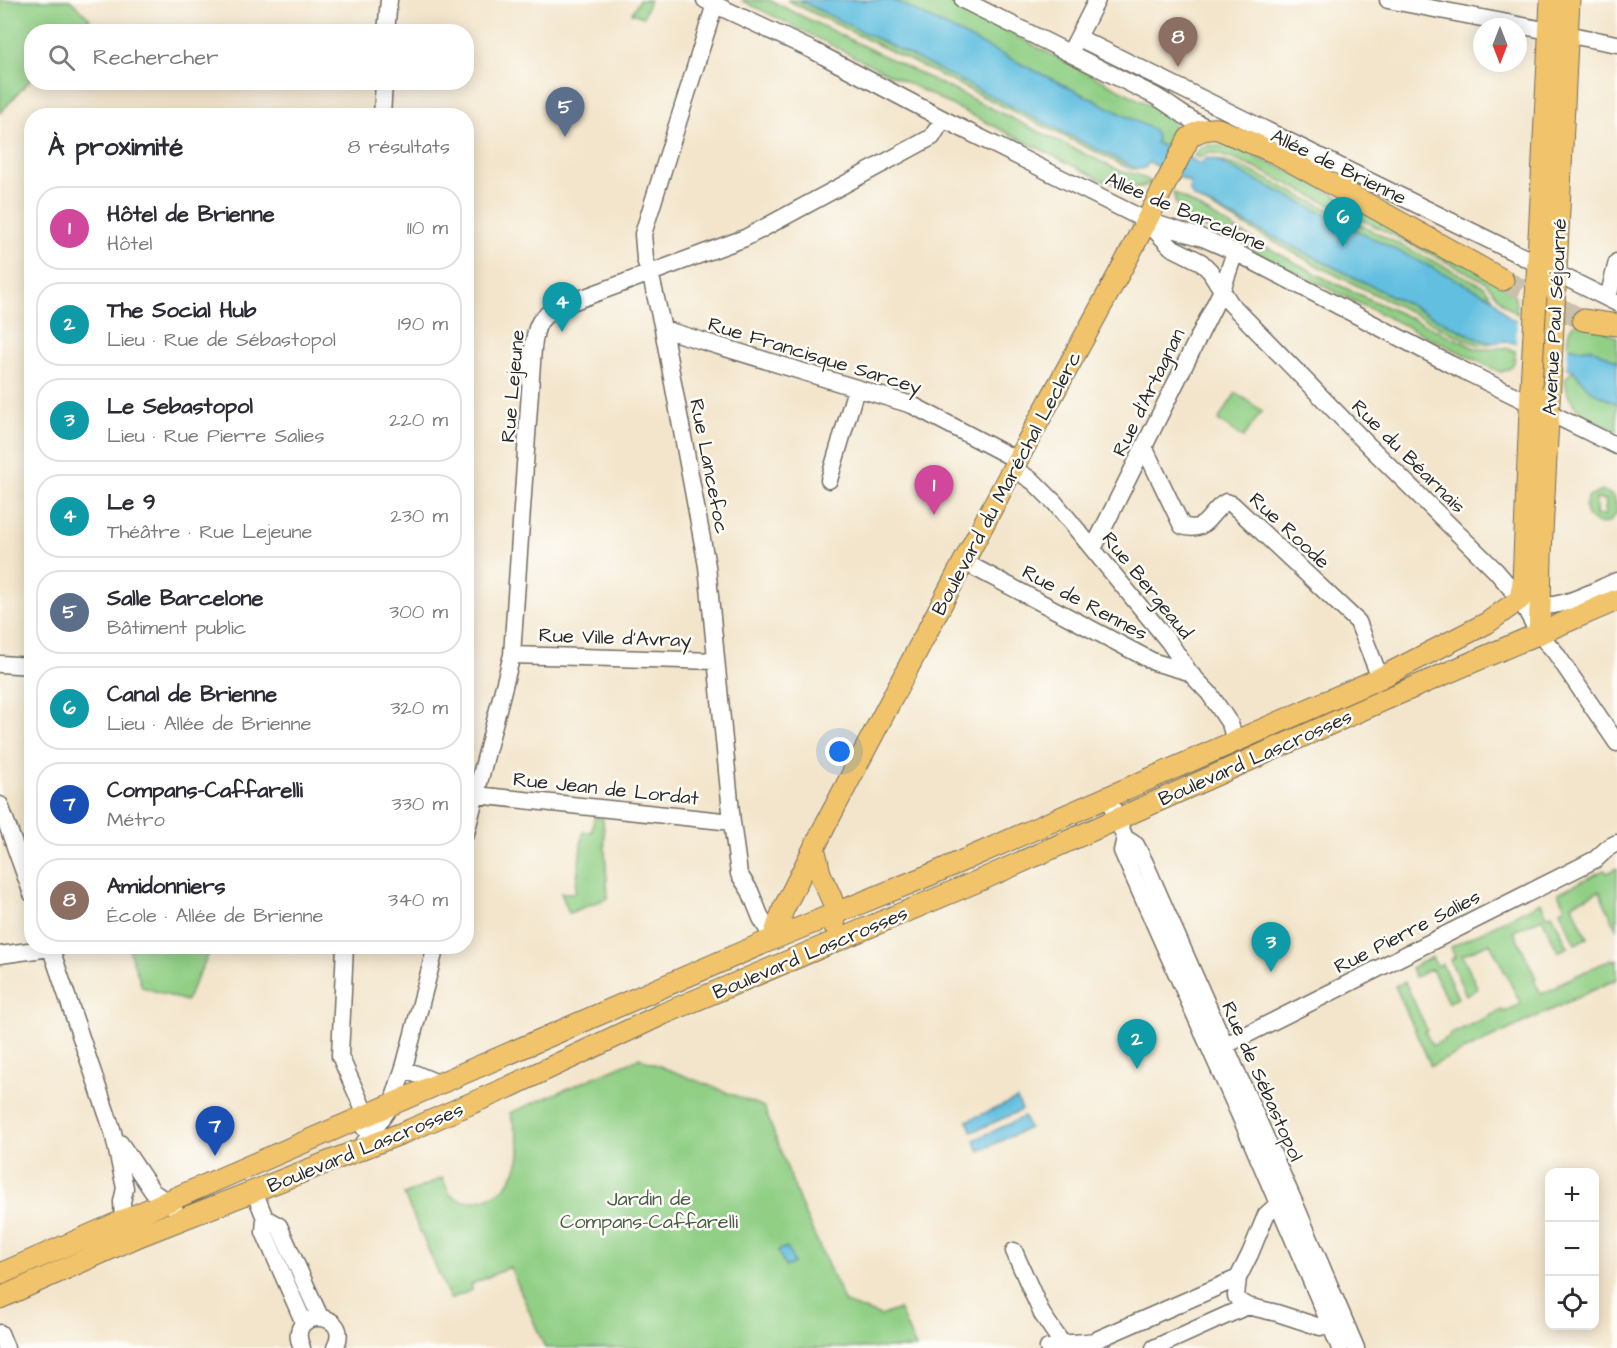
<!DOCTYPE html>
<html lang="fr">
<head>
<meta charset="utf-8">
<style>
	:root { --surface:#fff; --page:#f7f7f7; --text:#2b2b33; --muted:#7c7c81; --line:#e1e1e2; --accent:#d1495b }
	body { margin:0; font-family:"Architects Daughter",sans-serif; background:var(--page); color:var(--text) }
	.controls { position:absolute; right:18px; bottom:18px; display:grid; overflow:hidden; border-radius:12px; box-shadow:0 3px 15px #0003 }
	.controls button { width:54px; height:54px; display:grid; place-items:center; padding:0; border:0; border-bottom:2px solid var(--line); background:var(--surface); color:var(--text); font:30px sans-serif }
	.compass { position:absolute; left:1473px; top:18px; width:54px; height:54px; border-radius:50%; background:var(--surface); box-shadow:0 3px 15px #0003; rotate:180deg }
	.you { position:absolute; left:840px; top:752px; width:21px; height:21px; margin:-15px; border:4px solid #fff; border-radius:50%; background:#1a73e8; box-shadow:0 0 0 9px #1a73e833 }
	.badge { display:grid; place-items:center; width:39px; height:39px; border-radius:50%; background:var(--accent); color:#fff; font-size:20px; font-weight:700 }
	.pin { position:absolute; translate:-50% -50px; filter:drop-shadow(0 2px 3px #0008) }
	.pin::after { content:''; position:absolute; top:32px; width:21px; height:18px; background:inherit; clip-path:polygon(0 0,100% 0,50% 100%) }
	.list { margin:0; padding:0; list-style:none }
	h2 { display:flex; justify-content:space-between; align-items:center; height:78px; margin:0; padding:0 24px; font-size:26px }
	h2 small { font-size:20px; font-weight:400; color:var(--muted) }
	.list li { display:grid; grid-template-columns:39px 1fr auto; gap:18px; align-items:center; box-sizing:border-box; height:84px; margin:0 12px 12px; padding:0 12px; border:2px solid var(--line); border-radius:24px }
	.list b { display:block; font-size:22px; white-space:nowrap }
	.list p { margin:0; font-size:20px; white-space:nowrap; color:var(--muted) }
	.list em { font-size:20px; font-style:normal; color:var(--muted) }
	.icon { flex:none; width:33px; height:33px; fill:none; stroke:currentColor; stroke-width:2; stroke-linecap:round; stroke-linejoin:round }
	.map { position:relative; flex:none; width:1617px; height:1348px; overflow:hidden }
	.search { position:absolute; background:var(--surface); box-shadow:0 3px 15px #0003; left:24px; top:24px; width:450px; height:66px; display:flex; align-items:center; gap:15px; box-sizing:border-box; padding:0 21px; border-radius:24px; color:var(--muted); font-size:22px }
	.panel { position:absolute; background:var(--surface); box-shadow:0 3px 15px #0003; left:24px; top:108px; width:450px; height:846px; border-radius:24px }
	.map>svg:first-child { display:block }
</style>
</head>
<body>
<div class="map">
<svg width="1617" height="1348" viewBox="0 0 1617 1348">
	<rect width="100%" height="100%" fill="#fdfcf7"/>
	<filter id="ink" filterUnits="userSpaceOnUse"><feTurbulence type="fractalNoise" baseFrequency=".0167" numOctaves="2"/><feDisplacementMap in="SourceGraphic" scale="12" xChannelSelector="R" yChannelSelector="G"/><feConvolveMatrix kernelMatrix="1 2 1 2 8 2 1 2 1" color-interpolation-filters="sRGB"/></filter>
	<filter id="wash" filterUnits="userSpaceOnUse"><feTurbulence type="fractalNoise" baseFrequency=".008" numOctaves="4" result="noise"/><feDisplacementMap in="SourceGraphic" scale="24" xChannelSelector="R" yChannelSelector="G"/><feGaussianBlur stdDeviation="1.35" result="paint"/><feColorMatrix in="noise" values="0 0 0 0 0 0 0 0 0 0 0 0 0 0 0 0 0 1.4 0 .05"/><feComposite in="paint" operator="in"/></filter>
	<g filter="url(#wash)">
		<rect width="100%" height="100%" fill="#f3e5cb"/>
		<!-- green -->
		<path fill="#91cf85" stroke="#5e7d58" stroke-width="1.5" fill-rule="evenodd" d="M0 0H70L90 19 77 31 32 32 31 79 0 113Z
			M639 0H650L643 17 632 13Z
			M741 0H769L1122 172 1136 174 1152 182C1135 193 1118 185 1100 179Z
			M787 0H799L1128 164 1142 169H1130Z
			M893 0H946L1167 114C1177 127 1176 136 1168 149L1156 143 1157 138 1154 130Z
			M1211 145 1233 148 1278 166 1505 281 1515 297 1517 314 1504 304 1486 282C1428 252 1369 223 1310 195 1277 179 1244 160 1209 152L1200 158 1194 156 1202 147Z
			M1213 159 1242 167 1476 282 1484 286 1493 298Z
			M1173 192 1257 242 1328 280 1475 348C1489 352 1501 344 1515 351 1516 362 1512 370 1500 372L1188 220 1176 204Z
			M1193 197 1477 339 1493 343 1480 345 1468 341 1316 265Z
			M1583 320 1617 337V361L1590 348 1577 349 1567 347C1568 333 1568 323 1583 320Z
			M1573 370 1590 390 1617 404V431C1591 418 1567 413 1565 379Z
			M1236 393 1262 411 1243 438 1218 420Z
			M1602 491C1614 494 1617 501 1617 513L1608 523 1598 524 1587 516 1585 506 1588 497ZM1596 499 1606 500 1605 515H1596Z
			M594 817 603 818 608 898 569 913 561 893H575L583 832H592Z
			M1617 868V930L1599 891 1572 904 1587 938 1575 944 1560 910 1565 907 1558 893 1604 870 1608 873Z
			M1541 902 1547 916 1552 914 1568 947 1558 952 1542 918 1514 931 1536 978 1534 980 1541 994 1559 986 1558 984 1612 959 1613 961 1617 959V979L1431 1066 1395 986 1405 982 1427 1030 1425 1031 1432 1046 1449 1037V1035L1502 1010 1504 1012 1521 1004 1490 943 1462 955 1478 989 1466 995 1450 960 1455 957 1451 947Z
			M128 947V946L212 947 186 1001 142 987Z
			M1432 957 1437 966 1442 964 1458 998 1448 1003 1432 969 1415 977 1411 968Z
			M639 1058 764 1107 803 1210 845 1303 881 1316 899 1309 916 1348H545L510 1267 470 1285 472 1290 450 1299 404 1195 442 1178C445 1183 447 1191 451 1195 464 1208 492 1198 504 1188 512 1180 521 1162 520 1149 519 1138 513 1124 510 1113Z"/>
		<!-- water -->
		<path fill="#62bfe0" stroke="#467586" stroke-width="1.5" d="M799 0H893L1154 130 1157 138 1156 143 1201 164 1206 158 1213 159 1493 298 1508 317 1567 347 1577 349 1590 348 1617 361V404L1590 390 1573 370 1515 343 1504 341 1493 343 1478 339 1193 197 1189 189 1191 183 1149 162 1145 168 1137 169Z
			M1017 1099 1022 1110 972 1132 967 1121Z
			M1024 1117 1029 1128 979 1151 974 1140Z
			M787 1247 794 1263 785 1267 778 1251Z"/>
		<!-- pier -->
		<path fill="#f3e5cb" d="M1517 318 1568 344 1566 370 1516 347Z"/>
	</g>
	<g filter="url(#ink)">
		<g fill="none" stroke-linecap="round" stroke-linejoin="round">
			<!-- major-tunnel -->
			<path stroke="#cbc0ab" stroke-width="21" stroke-dasharray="21 10" stroke-linecap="butt" d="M1503 280 1583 320"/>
			<!-- minor casing -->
			<g stroke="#716c63" stroke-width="19">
				<path id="minor" d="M705 0 814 51 943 119 1147 221 1203 238 1235 252 1450 364 1617 446
					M963 0 1155 96C1174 107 1188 121 1209 128
					M1388 0 1617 44
					M715 4 643 234 645 259 652 281 663 329 707 566 732 822 739 874 750 891 761 918 773 939
					M386 32 389 0
					M1079 38 1617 303
					M1074 45 1097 0
					M382 116 384 82
					M1147 222 1171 247 1201 262 1210 271 1230 303 1369 446 1496 571 1520 599 1539 634 1555 652 1617 743
					M1608 298 1617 262
					M663 329 912 405 1017 460
					M1144 447 1182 526C1208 534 1208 512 1226 502L1232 504 1358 622 1380 678
					M1013 468 1034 482 1055 503 1169 642 1189 672 1209 693 1230 724 1235 740
					M829 480 856 389
					M1093 549 1222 290 1235 252
					M964 562 1154 662 1189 672
					M1528 603C1557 613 1590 592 1617 581
					M512 655 716 661
					M0 664 32 666
					M476 795 732 822
					M1108 797 1125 838 1136 845 1145 863 1298 1211 1356 1348
					M0 805 32 894
					M466 833 512 655 533 348C536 323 539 317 561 306L745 238 932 137 943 119
					M1125 838 1122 851 1252 1143 1340 1348
					M50 946 113 1132 125 1188 122 1202 123 1220
					M345 946 340 1056 366 1115 364 1128
					M0 955 50 948
					M1216 1050 1596 859 1609 847 1617 843
					M404 1069 440 1084
					M120 1143 153 1192 174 1207
					M360 1149 392 1104 405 1064 436 946
					M254 1191 265 1218 264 1232 304 1323
					M1286 1206 1278 1204 1266 1215 1250 1254 1238 1278 1236 1296 1240 1302 1247 1306 1277 1313 1320 1327 1339 1322
					M265 1218 279 1226 320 1317
					M1014 1251 1042 1314 1061 1342
					M0 1333 6 1348
					M302 1348C283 1307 355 1309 335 1348
					M1048 1348C1063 1341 1077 1344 1094 1341L1238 1278
					M1154 1348 1247 1306"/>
			</g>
			<!-- major casing -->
			<g stroke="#716c63" stroke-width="23">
				<path id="major" d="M1536 297 1551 0
					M1583 320 1617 325
					M1539 634C1541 600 1540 567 1542 533 1552 355 1561 178 1569 0
					M814 849C817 857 818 866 820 873 827 892 839 905 834 925
					M773 939 783 910 827 822 1013 468 1129 255 1189 138C1198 130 1207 128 1218 129L1276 153 1503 280
					M0 1274 773 939 932 874 1380 678 1487 623 1520 599 1523 582 1531 387
					M0 1298 139 1236 410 1130 509 1087 663 1014 983 879 1384 700 1617 600"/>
			</g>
			<!-- minor -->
			<use href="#minor" stroke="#fff" stroke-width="16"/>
			<!-- major -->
			<use href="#major" stroke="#f1c36a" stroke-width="21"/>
			<!-- major-bridge casing -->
			<g stroke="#716c63" stroke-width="23" stroke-linecap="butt">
				<path id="major-bridge" d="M1531 387 1536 297"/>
			</g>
			<!-- major-bridge -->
			<use href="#major-bridge" stroke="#f1c36a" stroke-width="21"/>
		</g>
	</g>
	<g text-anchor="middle" stroke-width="5" stroke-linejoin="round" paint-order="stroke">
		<!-- street labels -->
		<g font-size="20" fill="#2b2b2b" stroke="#fdfcf7">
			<text transform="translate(1339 166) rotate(26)" y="7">Allée de Brienne</text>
			<text transform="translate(1186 211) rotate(23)" y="7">Allée de Barcelone</text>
			<text transform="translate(1554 317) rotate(-87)" y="7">Avenue Paul Séjourné</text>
			<text transform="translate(815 355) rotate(17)" y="7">Rue Francisque Sarcey</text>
			<text transform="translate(512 386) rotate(-85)" y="7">Rue Lejeune</text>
			<text transform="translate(1148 392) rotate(-64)" y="7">Rue d'Artagnan</text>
			<text transform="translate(1409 456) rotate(45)" y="7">Rue du Béarnais</text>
			<text transform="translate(710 466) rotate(79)" y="7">Rue Lancefoc</text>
			<text transform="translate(1006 483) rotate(-62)" y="7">Boulevard du Maréchal Leclerc</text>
			<text transform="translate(1290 530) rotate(43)" y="7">Rue Roode</text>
			<text transform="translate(1148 585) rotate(51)" y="7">Rue Bergeaud</text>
			<text transform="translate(1085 602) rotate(28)" y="7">Rue de Rennes</text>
			<text transform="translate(615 637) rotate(2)" y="7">Rue Ville d'Avray</text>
			<text transform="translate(1255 757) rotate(-24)" y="7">Boulevard Lascrosses</text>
			<text transform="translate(606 788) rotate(6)" y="7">Rue Jean de Lordat</text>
			<text transform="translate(1407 931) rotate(-27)" y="7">Rue Pierre Salies</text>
			<text transform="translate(810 952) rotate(-23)" y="7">Boulevard Lascrosses</text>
			<text transform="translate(1263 1081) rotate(66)" y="7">Rue de Sébastopol</text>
			<text transform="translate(365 1147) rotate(-22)" y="7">Boulevard Lascrosses</text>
		</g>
		<!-- park labels -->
		<g font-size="20" fill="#4a5c46" stroke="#fdfcf7">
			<text x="649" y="1205">Jardin de<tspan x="649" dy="23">Compans-Caffarelli</tspan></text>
		</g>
	</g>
</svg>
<div class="controls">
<button>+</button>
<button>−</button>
<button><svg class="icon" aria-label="locate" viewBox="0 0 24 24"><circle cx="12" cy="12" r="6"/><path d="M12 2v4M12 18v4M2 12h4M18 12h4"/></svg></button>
</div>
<svg class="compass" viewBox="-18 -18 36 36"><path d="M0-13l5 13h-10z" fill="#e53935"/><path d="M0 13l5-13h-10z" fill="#7c7c81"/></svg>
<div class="you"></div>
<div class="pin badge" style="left:934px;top:515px;background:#d1479c">1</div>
<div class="pin badge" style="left:1137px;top:1069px;background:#0f9aa8">2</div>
<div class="pin badge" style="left:1271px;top:972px;background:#0f9aa8">3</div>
<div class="pin badge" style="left:562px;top:332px;background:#0f9aa8">4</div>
<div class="pin badge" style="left:565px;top:137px;background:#5c6f8a">5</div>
<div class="pin badge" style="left:1343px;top:247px;background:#0f9aa8">6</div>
<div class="pin badge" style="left:215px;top:1156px;background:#1a4fb4">7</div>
<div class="pin badge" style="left:1178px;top:67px;background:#8d6e63">8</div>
<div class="search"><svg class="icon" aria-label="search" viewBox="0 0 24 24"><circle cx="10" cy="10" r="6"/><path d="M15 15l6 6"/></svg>Rechercher</div>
<section class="panel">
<h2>À proximité<small>8 résultats</small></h2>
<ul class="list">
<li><span class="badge" style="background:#d1479c">1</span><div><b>Hôtel de Brienne</b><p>Hôtel</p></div><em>110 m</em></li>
<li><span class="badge" style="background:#0f9aa8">2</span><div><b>The Social Hub</b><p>Lieu · Rue de Sébastopol</p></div><em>190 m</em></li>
<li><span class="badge" style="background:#0f9aa8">3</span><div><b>Le Sebastopol</b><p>Lieu · Rue Pierre Salies</p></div><em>220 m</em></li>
<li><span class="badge" style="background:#0f9aa8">4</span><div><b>Le 9</b><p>Théâtre · Rue Lejeune</p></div><em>230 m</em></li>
<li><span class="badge" style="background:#5c6f8a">5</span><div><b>Salle Barcelone</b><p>Bâtiment public</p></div><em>300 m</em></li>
<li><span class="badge" style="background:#0f9aa8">6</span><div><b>Canal de Brienne</b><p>Lieu · Allée de Brienne</p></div><em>320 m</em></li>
<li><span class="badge" style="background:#1a4fb4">7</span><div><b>Compans-Caffarelli</b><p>Métro</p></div><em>330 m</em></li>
<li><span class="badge" style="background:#8d6e63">8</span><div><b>Amidonniers</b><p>École · Allée de Brienne</p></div><em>340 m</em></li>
</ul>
</section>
</div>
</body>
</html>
